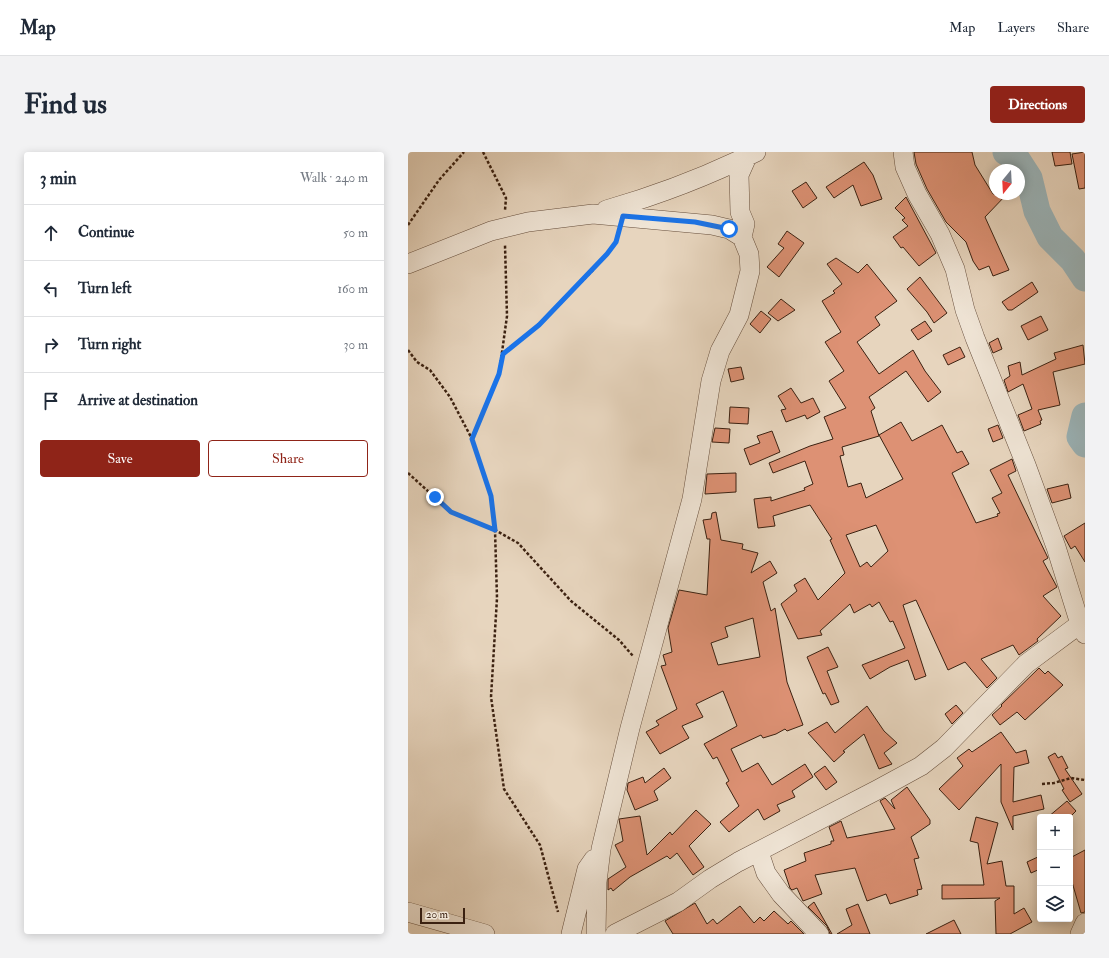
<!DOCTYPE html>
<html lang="en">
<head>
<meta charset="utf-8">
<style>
	:root { --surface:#fff; --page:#f2f2f3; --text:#1f2937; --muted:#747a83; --line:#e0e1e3; --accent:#8f2418 }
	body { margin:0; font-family:"IM FELL Double Pica",serif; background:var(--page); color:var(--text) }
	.controls { position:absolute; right:12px; bottom:12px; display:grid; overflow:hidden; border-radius:4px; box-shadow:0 2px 10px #0003 }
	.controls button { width:36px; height:36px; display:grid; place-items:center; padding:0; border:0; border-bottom:1px solid var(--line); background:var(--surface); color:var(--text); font:20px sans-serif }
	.compass { position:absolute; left:581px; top:12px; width:36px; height:36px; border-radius:50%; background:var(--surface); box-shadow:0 2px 10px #0003; rotate:198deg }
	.scale { position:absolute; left:12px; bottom:10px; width:45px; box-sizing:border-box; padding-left:4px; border:2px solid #3b2111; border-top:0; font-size:11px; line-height:14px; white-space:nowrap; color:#3b2111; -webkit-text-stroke:3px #efe4d5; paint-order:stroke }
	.stop { position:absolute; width:12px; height:12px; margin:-9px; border:3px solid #1a73e8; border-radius:50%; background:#fff }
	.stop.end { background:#1a73e8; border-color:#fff; box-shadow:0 1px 4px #0008 }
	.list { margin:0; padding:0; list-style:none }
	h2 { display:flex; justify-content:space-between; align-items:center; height:52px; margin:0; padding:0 16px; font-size:17px }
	h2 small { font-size:13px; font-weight:400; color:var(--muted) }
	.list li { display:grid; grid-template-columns:26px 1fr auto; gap:12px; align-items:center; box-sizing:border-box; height:56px; padding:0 16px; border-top:1px solid var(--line) }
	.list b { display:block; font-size:15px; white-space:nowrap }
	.list em { font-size:13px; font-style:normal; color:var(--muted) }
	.actions { display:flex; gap:8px; padding:12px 16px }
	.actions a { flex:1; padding:9px 0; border:1px solid var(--accent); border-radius:4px; text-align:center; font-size:14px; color:var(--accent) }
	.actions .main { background:var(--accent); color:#fff }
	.icon { flex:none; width:22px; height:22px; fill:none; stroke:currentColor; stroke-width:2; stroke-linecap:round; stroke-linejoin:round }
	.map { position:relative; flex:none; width:677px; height:782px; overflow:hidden; border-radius:4px }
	header { display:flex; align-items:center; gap:24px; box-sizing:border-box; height:56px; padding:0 20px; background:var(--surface); border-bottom:1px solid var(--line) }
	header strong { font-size:19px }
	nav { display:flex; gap:22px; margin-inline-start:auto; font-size:14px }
	.intro { display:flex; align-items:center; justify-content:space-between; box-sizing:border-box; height:96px; padding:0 24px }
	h1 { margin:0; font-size:28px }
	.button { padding:10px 18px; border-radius:4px; background:var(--accent); color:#fff; font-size:14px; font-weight:700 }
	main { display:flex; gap:24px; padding:0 24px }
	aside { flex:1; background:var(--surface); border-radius:4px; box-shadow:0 2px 10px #0003 }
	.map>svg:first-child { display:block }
</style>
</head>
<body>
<header>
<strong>Map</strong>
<nav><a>Map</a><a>Layers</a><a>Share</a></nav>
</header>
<div class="intro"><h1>Find us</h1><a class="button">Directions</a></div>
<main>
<aside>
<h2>3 min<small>Walk · 240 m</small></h2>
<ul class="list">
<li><svg class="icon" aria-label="ahead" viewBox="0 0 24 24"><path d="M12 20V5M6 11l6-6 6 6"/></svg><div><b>Continue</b></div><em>50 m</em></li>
<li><svg class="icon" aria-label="left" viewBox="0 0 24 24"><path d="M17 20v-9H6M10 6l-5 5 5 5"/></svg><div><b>Turn left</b></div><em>160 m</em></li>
<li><svg class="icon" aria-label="right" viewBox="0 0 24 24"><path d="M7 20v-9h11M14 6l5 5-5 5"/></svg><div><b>Turn right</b></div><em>30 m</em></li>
<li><svg class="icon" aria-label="arrive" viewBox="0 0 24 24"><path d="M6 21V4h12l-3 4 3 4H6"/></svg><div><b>Arrive at destination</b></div></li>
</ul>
<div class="actions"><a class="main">Save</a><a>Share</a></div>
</aside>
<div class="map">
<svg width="677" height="782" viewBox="0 0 677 782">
	<rect width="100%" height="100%" fill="#e7d5be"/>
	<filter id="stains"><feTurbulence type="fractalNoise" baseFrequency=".005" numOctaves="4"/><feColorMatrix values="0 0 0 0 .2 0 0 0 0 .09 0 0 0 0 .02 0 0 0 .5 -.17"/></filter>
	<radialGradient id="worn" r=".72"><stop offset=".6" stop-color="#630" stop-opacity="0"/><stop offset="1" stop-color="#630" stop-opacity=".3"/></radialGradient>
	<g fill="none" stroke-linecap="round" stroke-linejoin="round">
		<!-- river -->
		<path stroke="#9bb6bc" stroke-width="27" d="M598 0 608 6 621 26 629 59 642 85 665 108 677 126
			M677 264 672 285 677 292"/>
	</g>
	<!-- building -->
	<path fill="#dd9174" stroke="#3b2111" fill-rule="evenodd" d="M506 0H564L567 13 585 42H599L577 65 601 118 585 124 581 114 571 118 565 109 558 90 538 70 519 37 508 12Z
		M644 0H662L664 12 647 14Z
		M677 0V36L671 37 664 2Z
		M456 10 465 23 474 47 453 54 445 33 426 46 418 35Z
		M398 30 409 46 395 56 384 39Z
		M498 45 528 101 511 114 495 95 493 96 485 85 500 74 494 68 497 66 487 56Z
		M379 79 396 91 371 125 359 115 376 96 370 92Z
		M428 106 450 121 459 112 489 149 467 165 472 173 449 190 471 222 505 198 517 219 533 240 520 250 498 219 461 245 467 256 463 259 471 284 434 295 436 303 432 304 440 335 453 331 458 346 495 327 471 283 493 270 504 289 534 273 549 301 554 299 561 312 544 321 568 371 590 364 589 362 592 361 584 346 594 341 582 318 604 307 608 319 600 323 640 406 635 409 649 435 635 444 653 464 629 487 630 489 611 503 605 493 573 507 589 526 579 536 557 510 540 518 508 448 495 453 518 524 507 528 500 508 482 515 462 527 454 513 497 496 485 469 482 470 471 450 464 455 462 452 446 461 442 452 412 479 414 483 390 487 373 452 389 439 386 433 397 426 410 448 437 421 422 388 424 387 402 353 365 364 367 374 350 376 346 347 363 345V349L397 338 396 336 405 332 397 309 365 321 361 311 402 294 425 287 416 265 438 256 421 229 436 219 417 190 433 180 414 149 427 141 425 139 434 132 419 112ZM468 373 480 399 463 415 459 410 452 415 438 383Z
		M512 125 539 161 526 171 519 160 499 137Z
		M624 130 630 140 604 158H600L594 150Z
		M373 147 387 158 370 169 360 161Z
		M353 159 363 167 352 181 342 172Z
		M633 164 640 178 620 188 613 174Z
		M517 169 524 179 510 188 503 178Z
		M590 186 594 197 585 201 581 191Z
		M675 193 677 212 645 220 652 253 630 258 634 268 632 269 633 272 616 279 610 263 624 257 615 232 600 240 596 228 602 224 600 214 612 210 614 223 648 207 646 201Z
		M552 195 557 205 540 213 535 203Z
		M333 215 336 227 323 230 320 217Z
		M383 236 393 251 405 246 412 260 399 267 397 263 378 270 373 258 378 257 370 244Z
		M322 255 341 256 340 272 321 271Z
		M590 273 595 286 585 290 580 277Z
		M307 276 322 277 321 291 304 290Z
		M364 279 372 300 342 313 336 297 352 291 349 284Z
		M328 321V340L297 342 299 322Z
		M660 332 663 346 644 351 639 337Z
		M308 360 313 388 335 392 334 397 350 401 343 421 362 409 369 421 355 430 363 459 367 456 379 530 395 573 379 579 377 577 368 582 355 586 353 583 323 597 334 620 350 611 364 633 397 612 405 625 384 639 387 645 369 653 372 659 356 668 350 657 321 680 312 670 331 654 318 631 321 629 309 605 305 607 296 592 329 574 315 539 288 552 295 565 274 574 281 586 252 602 238 580 251 573 248 569 269 557 253 514 258 513 255 503 264 500 260 476 271 438 299 443 302 387H299L295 368 303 367 304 361ZM345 466 352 505 310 513 303 491 320 485 317 475Z
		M677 371V410L667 394 663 397 656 384Z
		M420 495 430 515 419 519 431 550 423 553 417 541 415 542 399 505Z
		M631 516 637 522 640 519 655 533 617 568 609 560 592 573 584 563 594 554 593 553Z
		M548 553 555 561 544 572 537 562Z
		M459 554 476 579 489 591 476 601 484 612 471 617 456 582 435 599 437 600 426 610 400 581 419 570 427 581Z
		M593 580 608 601 618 598 621 611 606 615 605 650 633 643 636 657 605 664V678L593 650V612L551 658 531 637 555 614 549 606 561 597 564 600Z
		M647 601 650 606 654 604 660 616 657 617 674 642 662 650 654 638 656 637 640 605Z
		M417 614 429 630 418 638 406 622Z
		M256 616 263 626 246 639 250 648 227 658 219 638 220 631 235 625 237 631Z
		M499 635 522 668V672L503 685 511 706 506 707 514 737 509 738 510 743 482 752 478 742 459 749 447 716 407 723 414 742 395 749 389 736 384 738 382 736 376 718 398 709 396 701 423 692V689H426L421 675 433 669 439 686 487 677 472 649 477 646 487 657 483 648Z
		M659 649 668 659 662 665H640Z
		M288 658 303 672 281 694 296 715 285 723 269 701 262 707 259 704 222 725 205 739 203 736 200 738V727L218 715 207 693 215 689 211 667 232 664 239 703 262 680 264 683Z
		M568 665 590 671 579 712 594 709 598 734H606V762L616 756 624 770 602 782H588L587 749 592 746 534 747V733H576L570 691 562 689Z
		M677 698V760L673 761 662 723V706Z
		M632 704V717L623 721 619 710Z
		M406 750 424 782H422L419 774 400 755Z
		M287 751 299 772 305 767 309 772 332 754 346 771 352 765 356 769 366 759 380 772 383 769 396 782H265L257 769Z
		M450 752 462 782H429L444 773 438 757Z
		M546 768 553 782H518Z"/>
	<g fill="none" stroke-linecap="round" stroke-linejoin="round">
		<!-- minor casing -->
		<g stroke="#664e3c" stroke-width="20">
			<path id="minor" d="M495 0 497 15 509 42 532 82 547 117 557 158 567 186 618 313 648 395 672 472 677 482
				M198 58C250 43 300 24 348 0
				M334 85 337 72 332 60 331 23 339 5
				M0 112 83 79 120 70 185 62 304 73 321 77 334 85 341 102 342 119 331 163 312 199 303 229 284 347 222 576 193 697 189 730 188 782
				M351 700 358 721 373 742 411 782
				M0 760 77 782
				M163 782 179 717 186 707
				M207 782 270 750 302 727 330 710 469 638 513 614 536 596 618 512 672 472
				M672 782 677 771"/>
		</g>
		<!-- path -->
		<path stroke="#3b2111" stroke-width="2.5" stroke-dasharray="3 2" stroke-linecap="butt" d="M75 0 98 46 97 58
			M0 73 31 28 56 0
			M0 198 9 210 22 218 42 245 64 287 83 344 87 378 89 446 83 545 96 637 132 693 150 760
			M95 201 131 173 185 118 208 91 211 80
			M65 286 91 222 99 164 97 93
			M0 321 43 360 87 378 110 391 163 449 211 488 225 504
			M634 632 646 631 663 626 677 628"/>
		<!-- minor -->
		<use href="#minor" stroke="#efe4d5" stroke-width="19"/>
	</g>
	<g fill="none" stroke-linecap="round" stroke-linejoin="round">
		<!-- route -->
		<path stroke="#1a73e8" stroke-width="5" d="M27 345 43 360 87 378 83 344 64 287 91 222 95 202 131 173 199 102 208 90 215 64 287 70 321 77"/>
	</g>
	<rect width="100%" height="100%" filter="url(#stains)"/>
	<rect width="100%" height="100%" fill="url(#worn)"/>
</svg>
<div class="controls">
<button>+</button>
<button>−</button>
<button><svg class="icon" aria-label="layers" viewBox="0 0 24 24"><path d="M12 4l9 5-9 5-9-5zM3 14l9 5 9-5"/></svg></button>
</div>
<svg class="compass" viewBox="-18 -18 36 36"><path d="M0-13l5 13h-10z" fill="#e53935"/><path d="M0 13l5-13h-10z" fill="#747a83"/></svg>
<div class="scale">20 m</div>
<div class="stop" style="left:321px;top:77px"></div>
<div class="stop end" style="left:27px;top:345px"></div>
</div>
</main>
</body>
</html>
